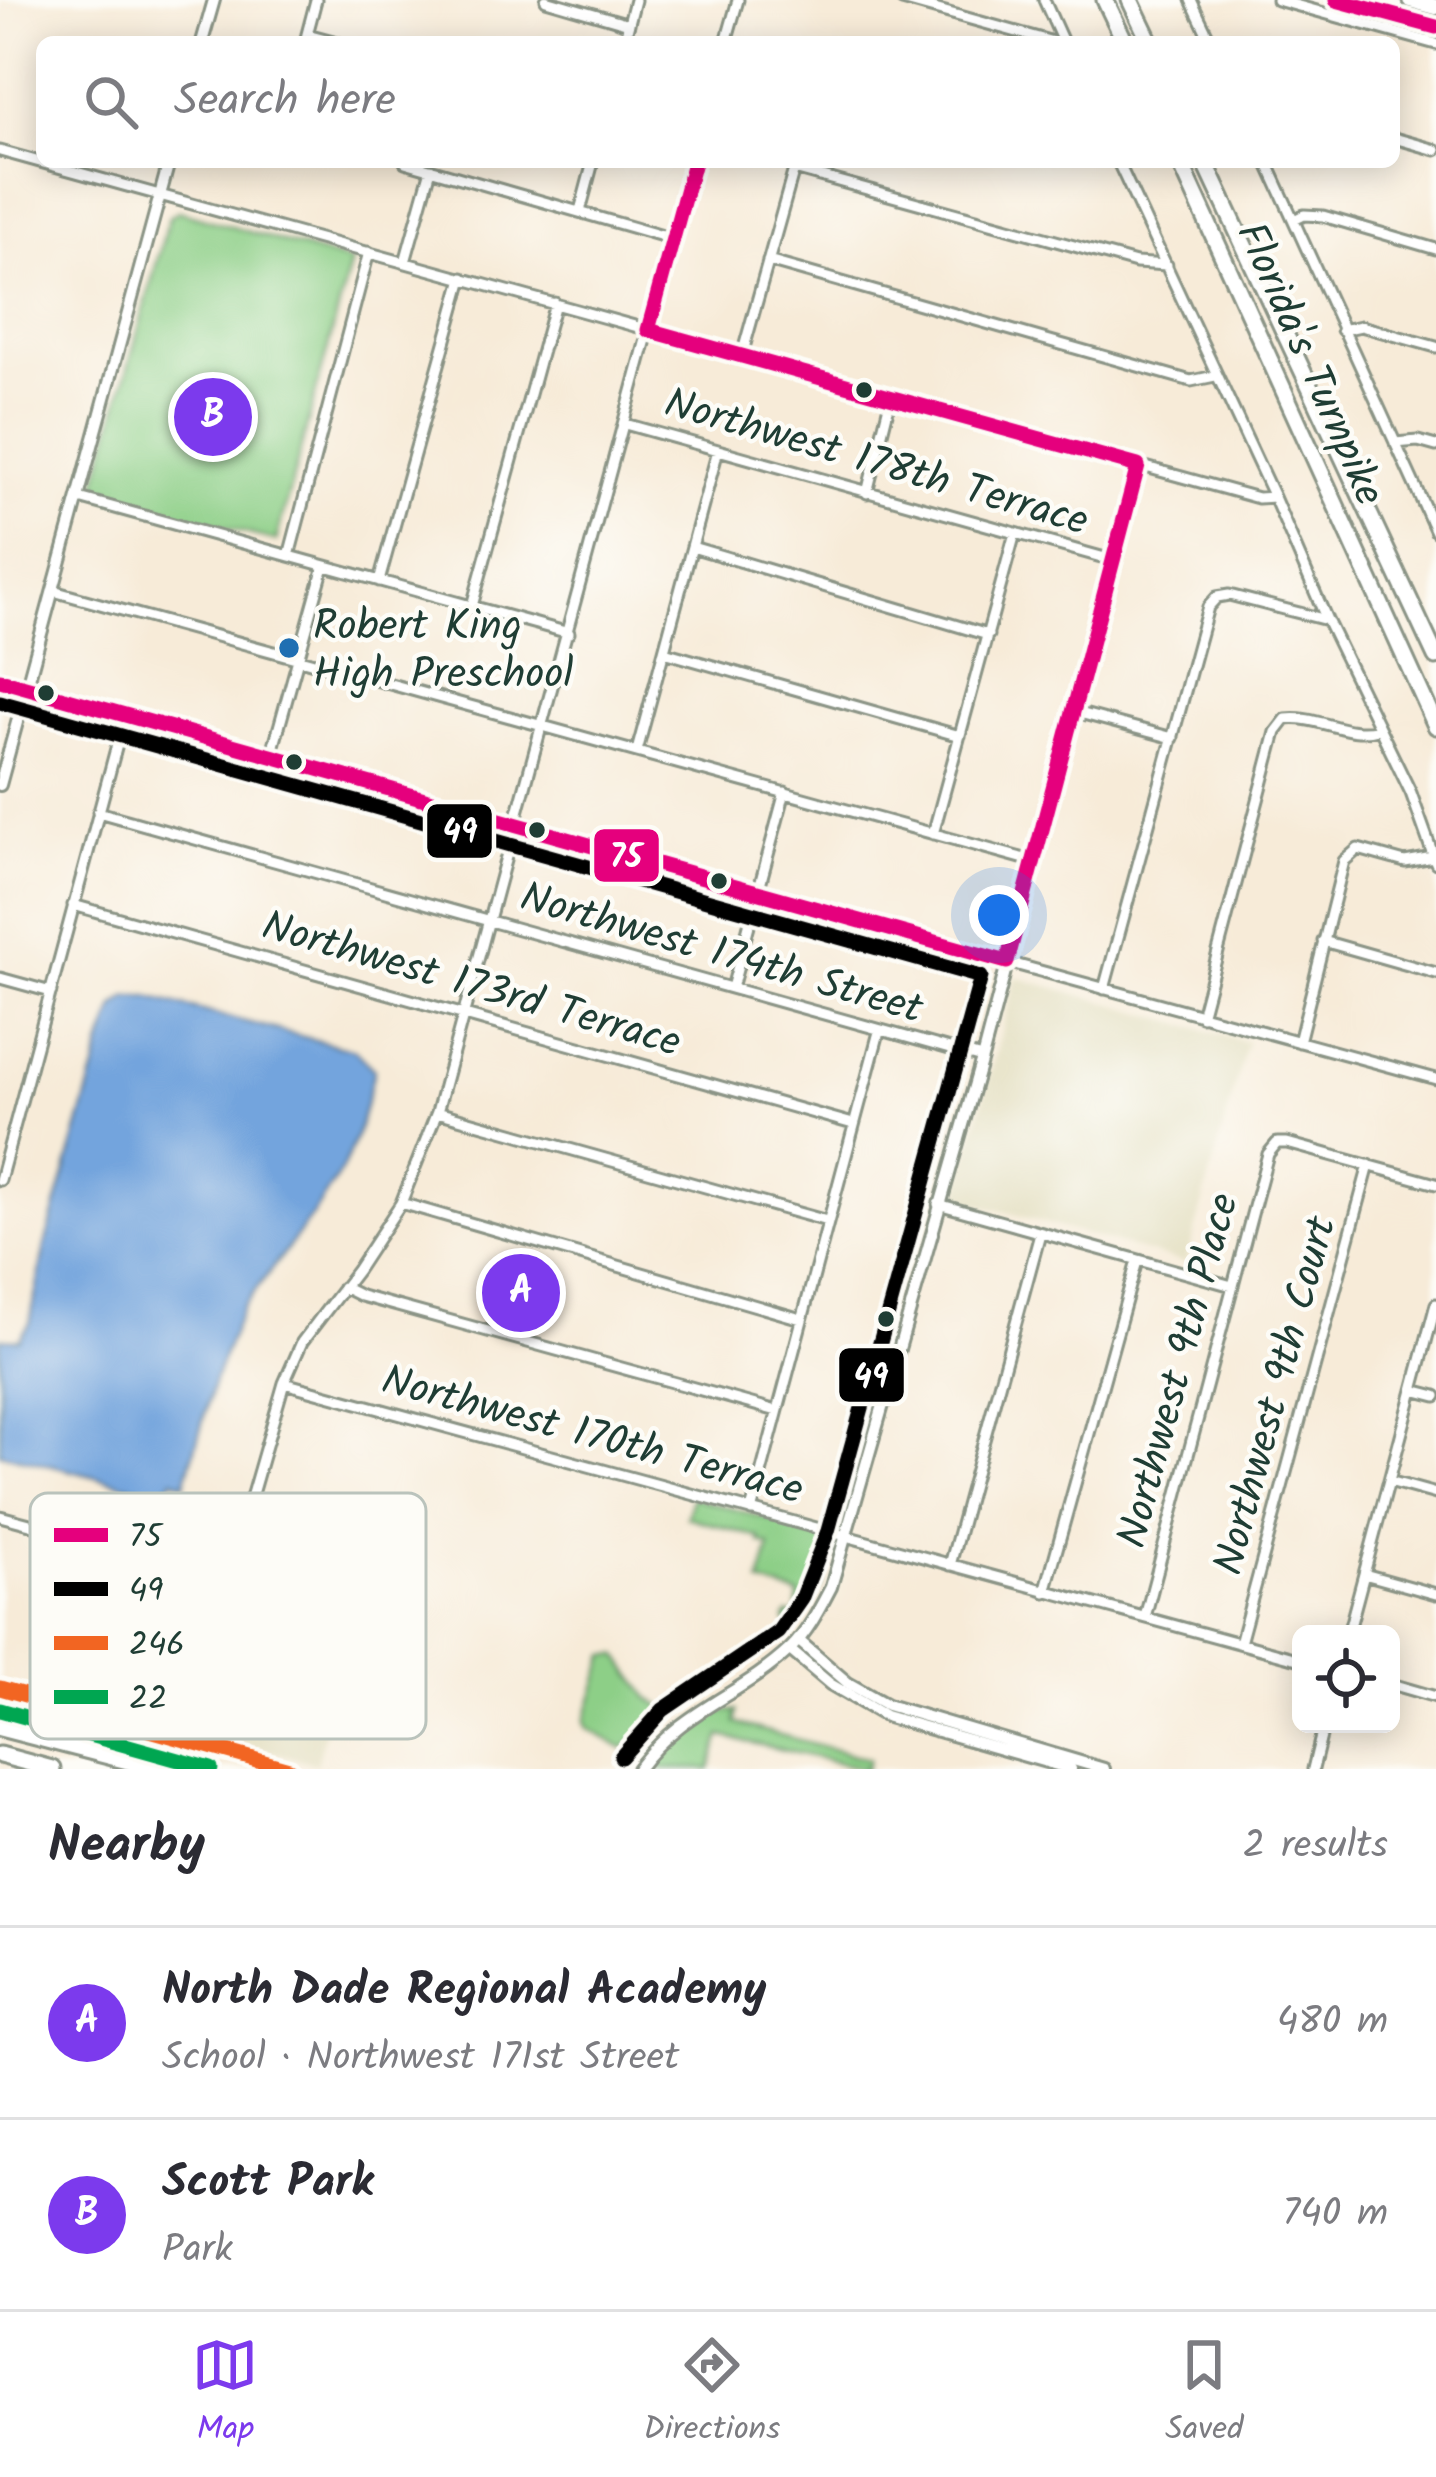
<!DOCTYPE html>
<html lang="en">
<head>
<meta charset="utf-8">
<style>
	:root { --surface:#fff; --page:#f2f2f3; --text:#2b2b33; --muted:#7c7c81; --line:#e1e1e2; --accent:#7c3aed }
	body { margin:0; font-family:Kalam,sans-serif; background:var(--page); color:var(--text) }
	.controls { position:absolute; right:36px; bottom:36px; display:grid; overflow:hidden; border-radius:18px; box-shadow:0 6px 30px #0003 }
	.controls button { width:108px; height:108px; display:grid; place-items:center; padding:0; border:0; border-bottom:3px solid var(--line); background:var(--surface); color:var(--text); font:60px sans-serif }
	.you { position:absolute; left:999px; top:915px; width:42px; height:42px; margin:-30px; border:9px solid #fff; border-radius:50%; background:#1a73e8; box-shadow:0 0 0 18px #1a73e833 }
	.badge { display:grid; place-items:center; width:78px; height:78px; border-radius:50%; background:var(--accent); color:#fff; font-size:39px; font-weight:700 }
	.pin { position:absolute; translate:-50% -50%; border:6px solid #fff; box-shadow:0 3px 12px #0006 }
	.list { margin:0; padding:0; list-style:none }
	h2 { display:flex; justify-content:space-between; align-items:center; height:156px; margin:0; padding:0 48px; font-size:51px }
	h2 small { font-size:39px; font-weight:400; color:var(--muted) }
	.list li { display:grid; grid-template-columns:78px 1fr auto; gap:36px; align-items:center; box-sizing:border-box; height:192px; padding:0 48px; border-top:3px solid var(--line) }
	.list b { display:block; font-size:45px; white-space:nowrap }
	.list p { margin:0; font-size:39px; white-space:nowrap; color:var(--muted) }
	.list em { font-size:39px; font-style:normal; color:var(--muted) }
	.icon { flex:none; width:66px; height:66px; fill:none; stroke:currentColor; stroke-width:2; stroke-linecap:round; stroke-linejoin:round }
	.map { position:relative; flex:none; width:1436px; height:1769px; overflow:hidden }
	.search { position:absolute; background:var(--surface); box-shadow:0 6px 30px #0003; left:36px; right:36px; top:36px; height:132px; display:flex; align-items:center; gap:30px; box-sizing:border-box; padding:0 42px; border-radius:18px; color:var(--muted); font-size:45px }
	.sheet { height:540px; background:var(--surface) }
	nav { display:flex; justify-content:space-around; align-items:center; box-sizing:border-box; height:168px; border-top:3px solid var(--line); background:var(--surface); font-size:33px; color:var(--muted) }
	nav a { display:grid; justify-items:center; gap:6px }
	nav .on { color:var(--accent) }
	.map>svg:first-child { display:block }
</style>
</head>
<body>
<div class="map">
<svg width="1436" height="1769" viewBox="0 0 1436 1769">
	<rect width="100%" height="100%" fill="#fdfcf7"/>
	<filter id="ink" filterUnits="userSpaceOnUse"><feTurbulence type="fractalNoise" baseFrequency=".00833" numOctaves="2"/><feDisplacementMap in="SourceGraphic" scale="24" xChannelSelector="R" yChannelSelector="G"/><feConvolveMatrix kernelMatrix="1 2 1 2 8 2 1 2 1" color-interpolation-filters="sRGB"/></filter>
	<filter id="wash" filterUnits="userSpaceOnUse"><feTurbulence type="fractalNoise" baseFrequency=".004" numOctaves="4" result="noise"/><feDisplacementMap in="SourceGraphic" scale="48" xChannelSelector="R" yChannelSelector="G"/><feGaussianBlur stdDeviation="2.7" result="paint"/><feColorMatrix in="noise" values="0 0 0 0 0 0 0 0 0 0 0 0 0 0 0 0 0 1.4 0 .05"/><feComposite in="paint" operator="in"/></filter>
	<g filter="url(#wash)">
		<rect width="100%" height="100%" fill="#f7ebd8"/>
		<!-- built -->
		<path fill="#e1dcbb" d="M1016 977 1247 1042 1186 1263 957 1198Z
			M237 1579 357 1612 316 1764 196 1730Z"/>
		<!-- green -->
		<path fill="#8dcf87" stroke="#56865e" stroke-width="3" d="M178 211 351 262 276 541 103 496 96 486 169 217Z
			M692 1497 831 1537 836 1544 822 1586 797 1626H788L785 1620 788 1614 796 1615 799 1595 760 1583 770 1546 760 1543V1538L687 1517Z
			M606 1655H618L649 1698 667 1710 624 1749 587 1728 585 1721Z
			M710 1711H737L736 1723 869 1759 866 1769 721 1736 710 1769H661L653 1759 677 1733Z"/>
		<!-- water -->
		<path fill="#73a4dd" stroke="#497088" stroke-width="3" d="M128 997H149L355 1050 374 1070 360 1126 343 1168 312 1216 243 1307 216 1374 185 1484 173 1479 164 1494 0 1453V1338L19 1339 30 1323 45 1245 104 1037 115 1007Z"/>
	</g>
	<g filter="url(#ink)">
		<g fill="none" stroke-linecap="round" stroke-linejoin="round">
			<!-- minor casing -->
			<g stroke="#8b9486" stroke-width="15">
				<path id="minor" d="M546 0 629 24
					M902 0 1053 42
					M1044 0 1063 42
					M1191 0 1211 42
					M1277 0 1436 44
					M307 34 337 42
					M305 42 316 0
					M624 42 635 0
					M726 42 738 0
					M1394 138 1436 150
					M0 151 1258 498 1274 497
					M405 162 673 239
					M1118 162 1274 497 1327 620 1411 793 1436 863
					M1267 162 1436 532
					M794 169 1136 263 1167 265
					M580 211 593 162
					M1294 220 1304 215 1323 216 1436 249
					M768 261 1191 381 1215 376
					M405 262 431 169
					M1342 330 1361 326 1436 347
					M742 355 796 162
					M625 424 1112 560
					M1395 443 1418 441 1436 446
					M867 493 891 397
					M79 498 569 633
					M692 547 988 635
					M289 556 369 252
					M379 581 463 278
					M53 591 1032 861
					M472 606 555 303
					M664 652 960 736
					M1072 711 1173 738
					M637 751 718 450
					M271 756 324 566
					M98 812 982 1058
					M933 834 1015 533
					M73 905 853 1124
					M1323 941 1436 973
					M1007 962 1436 1079
					M0 978 51 992
					M732 988 785 792
					M1104 989 1208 607 1217 597 1229 595 1327 620
					M1201 1016 1276 732 1286 719C1317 715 1348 738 1378 729
					M1299 1042 1344 861 1358 849 1405 862 1433 857
					M437 1112 827 1221
					M0 1180 125 715
					M401 1203 801 1319
					M938 1204 1232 1286
					M343 1287 361 1296 777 1411
					M284 1383 1301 1660
					M1413 1390 1436 1396
					M1389 1481 1436 1494
					M751 1511 879 1032
					M0 1516 213 1573 226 1571 233 1560 284 1383 302 1342 357 1270 401 1203 437 1112 694 162
					M950 1565 1040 1234
					M1364 1574 1436 1594
					M1045 1592 1137 1261
					M1145 1617 1268 1154 1277 1143H1287L1436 1184
					M1348 1634 1436 1304
					M1240 1643 1369 1165
					M1391 1684 1436 1697
					M1313 1769 1324 1724"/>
			</g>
			<!-- tertiary casing -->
			<g stroke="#8b9486" stroke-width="16">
				<path id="tertiary" d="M202 42 214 0
					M0 680 1007 962
					M0 785 169 162
					M798 1640 848 1683 887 1705 1104 1769
					M790 1650 830 1684 885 1716 1071 1769
					M0 1688 289 1769
					M638 1769C683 1708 739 1697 790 1649 808 1632 820 1608 831 1587L983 1055 1138 466"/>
			</g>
			<!-- primary casing -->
			<g stroke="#8b9486" stroke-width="20">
				<path id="primary" d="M1336 0 1436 27
					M1410 0 1436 7"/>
			</g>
			<!-- motorway casing -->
			<g stroke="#8b9486" stroke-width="21">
				<path id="motorway" d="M1105 0 1125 42
					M1130 0 1150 42
					M1180 162 1436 726
					M1205 162 1436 657
					M0 1697 205 1769
					M0 1728 159 1769
					M0 1755 52 1769"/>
			</g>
			<!-- minor -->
			<use href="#minor" stroke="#fff" stroke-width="9"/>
			<!-- tertiary -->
			<use href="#tertiary" stroke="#fff" stroke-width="10"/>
			<!-- primary -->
			<use href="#primary" stroke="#fff" stroke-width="14"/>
			<!-- motorway -->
			<use href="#motorway" stroke="#fff" stroke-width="15"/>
			<!-- bus-1 casing -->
			<g stroke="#fdfcf7" stroke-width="24">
				<path id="bus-1" d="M1336 0 1436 27
					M0 680 1007 962 1138 466 648 330 694 162"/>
			</g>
			<!-- bus-2 casing -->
			<g stroke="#fdfcf7" stroke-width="24">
				<path id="bus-2" d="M0 702 981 977 828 1531 801 1599 778 1632 663 1710 621 1757"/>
			</g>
			<!-- bus-3 casing -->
			<g stroke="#fdfcf7" stroke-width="24">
				<path id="bus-3" d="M0 1688 289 1769"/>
			</g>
			<!-- bus-4 casing -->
			<g stroke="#fdfcf7" stroke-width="24">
				<path id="bus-4" d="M0 1710 211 1769"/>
			</g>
			<!-- bus-1 -->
			<use href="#bus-1" stroke="#e5007d" stroke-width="15"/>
			<!-- bus-2 -->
			<use href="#bus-2" stroke="#000" stroke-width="15"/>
			<!-- bus-3 -->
			<use href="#bus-3" stroke="#f26522" stroke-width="15"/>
			<!-- bus-4 -->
			<use href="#bus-4" stroke="#00a651" stroke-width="15"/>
		</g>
	</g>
	<!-- markers -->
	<g fill="#1f3d34" stroke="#fdfcf7" stroke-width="4.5">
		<circle cx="864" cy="390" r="10"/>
		<circle cx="46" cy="693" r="10"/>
		<circle cx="294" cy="762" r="10"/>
		<circle cx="537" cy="830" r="10"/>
		<circle cx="719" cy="881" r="10"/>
		<circle cx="886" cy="1319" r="10"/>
	</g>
	<circle fill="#1f6fb2" stroke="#fdfcf7" stroke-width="4.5" cx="289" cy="648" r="12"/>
	<g text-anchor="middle" stroke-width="9" stroke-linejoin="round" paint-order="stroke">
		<!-- street labels -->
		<g font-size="42" fill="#1f3d34" stroke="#fdfcf7">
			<text transform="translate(1312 363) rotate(66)" y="15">Florida's Turnpike</text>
			<text transform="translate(877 460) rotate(16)" y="15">Northwest 178th Terrace</text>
			<text transform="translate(722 951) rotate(16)" y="15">Northwest 174th Street</text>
			<text transform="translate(472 982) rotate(16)" y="15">Northwest 173rd Terrace</text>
			<text transform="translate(1176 1370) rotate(-75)" y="15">Northwest 9th Place</text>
			<text transform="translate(1273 1395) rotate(-75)" y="15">Northwest 9th Court</text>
			<text transform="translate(593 1433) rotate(15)" y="15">Northwest 170th Terrace</text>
		</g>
		<!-- poi labels -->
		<g font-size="42" fill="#1f3d34" stroke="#fdfcf7" text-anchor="start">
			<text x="313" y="639">Robert King<tspan x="313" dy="48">High Preschool</tspan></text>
		</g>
	</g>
	<!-- legend -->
	<rect x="30" y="1493" width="396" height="246" rx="18" fill="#fdfcf7" stroke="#bac3bc" stroke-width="3"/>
	<rect x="54" y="1528" width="54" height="14" fill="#e5007d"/>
	<rect x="54" y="1582" width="54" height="14" fill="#000"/>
	<rect x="54" y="1636" width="54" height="14" fill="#f26522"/>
	<rect x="54" y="1690" width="54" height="14" fill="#00a651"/>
	<g font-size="33" fill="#1f3d34">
		<text x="129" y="1547">75</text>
		<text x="129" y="1601">49</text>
		<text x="129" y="1655">246</text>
		<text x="129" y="1709">22</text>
	</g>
	<g stroke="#fdfcf7" stroke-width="4.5">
		<rect x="425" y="802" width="69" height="58" rx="12" fill="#000"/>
		<rect x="592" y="827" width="69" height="57" rx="12" fill="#e5007d"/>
		<rect x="837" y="1346" width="69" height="58" rx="12" fill="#000"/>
	</g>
	<g font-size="33" text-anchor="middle" font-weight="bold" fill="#fff">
		<text x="460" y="842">49</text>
		<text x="626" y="867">75</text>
		<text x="871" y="1387">49</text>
	</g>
</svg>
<div class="controls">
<button><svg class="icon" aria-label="locate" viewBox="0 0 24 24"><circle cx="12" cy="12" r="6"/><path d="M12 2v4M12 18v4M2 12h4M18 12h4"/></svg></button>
</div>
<div class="you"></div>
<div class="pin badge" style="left:521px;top:1293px">A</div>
<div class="pin badge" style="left:213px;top:417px">B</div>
<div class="search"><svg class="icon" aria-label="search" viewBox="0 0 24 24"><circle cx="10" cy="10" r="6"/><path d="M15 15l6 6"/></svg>Search here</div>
</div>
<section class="sheet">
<h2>Nearby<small>2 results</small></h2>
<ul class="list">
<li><span class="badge">A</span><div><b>North Dade Regional Academy</b><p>School · Northwest 171st Street</p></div><em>480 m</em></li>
<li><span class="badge">B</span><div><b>Scott Park</b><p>Park</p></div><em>740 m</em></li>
</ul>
</section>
<nav>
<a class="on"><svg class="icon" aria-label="map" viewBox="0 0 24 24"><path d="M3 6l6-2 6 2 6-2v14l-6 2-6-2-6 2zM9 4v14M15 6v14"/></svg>Map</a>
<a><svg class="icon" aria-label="directions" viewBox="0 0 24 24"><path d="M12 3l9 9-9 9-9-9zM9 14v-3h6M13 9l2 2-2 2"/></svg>Directions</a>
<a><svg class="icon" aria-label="saved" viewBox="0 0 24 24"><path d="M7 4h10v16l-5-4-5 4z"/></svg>Saved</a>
</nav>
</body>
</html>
